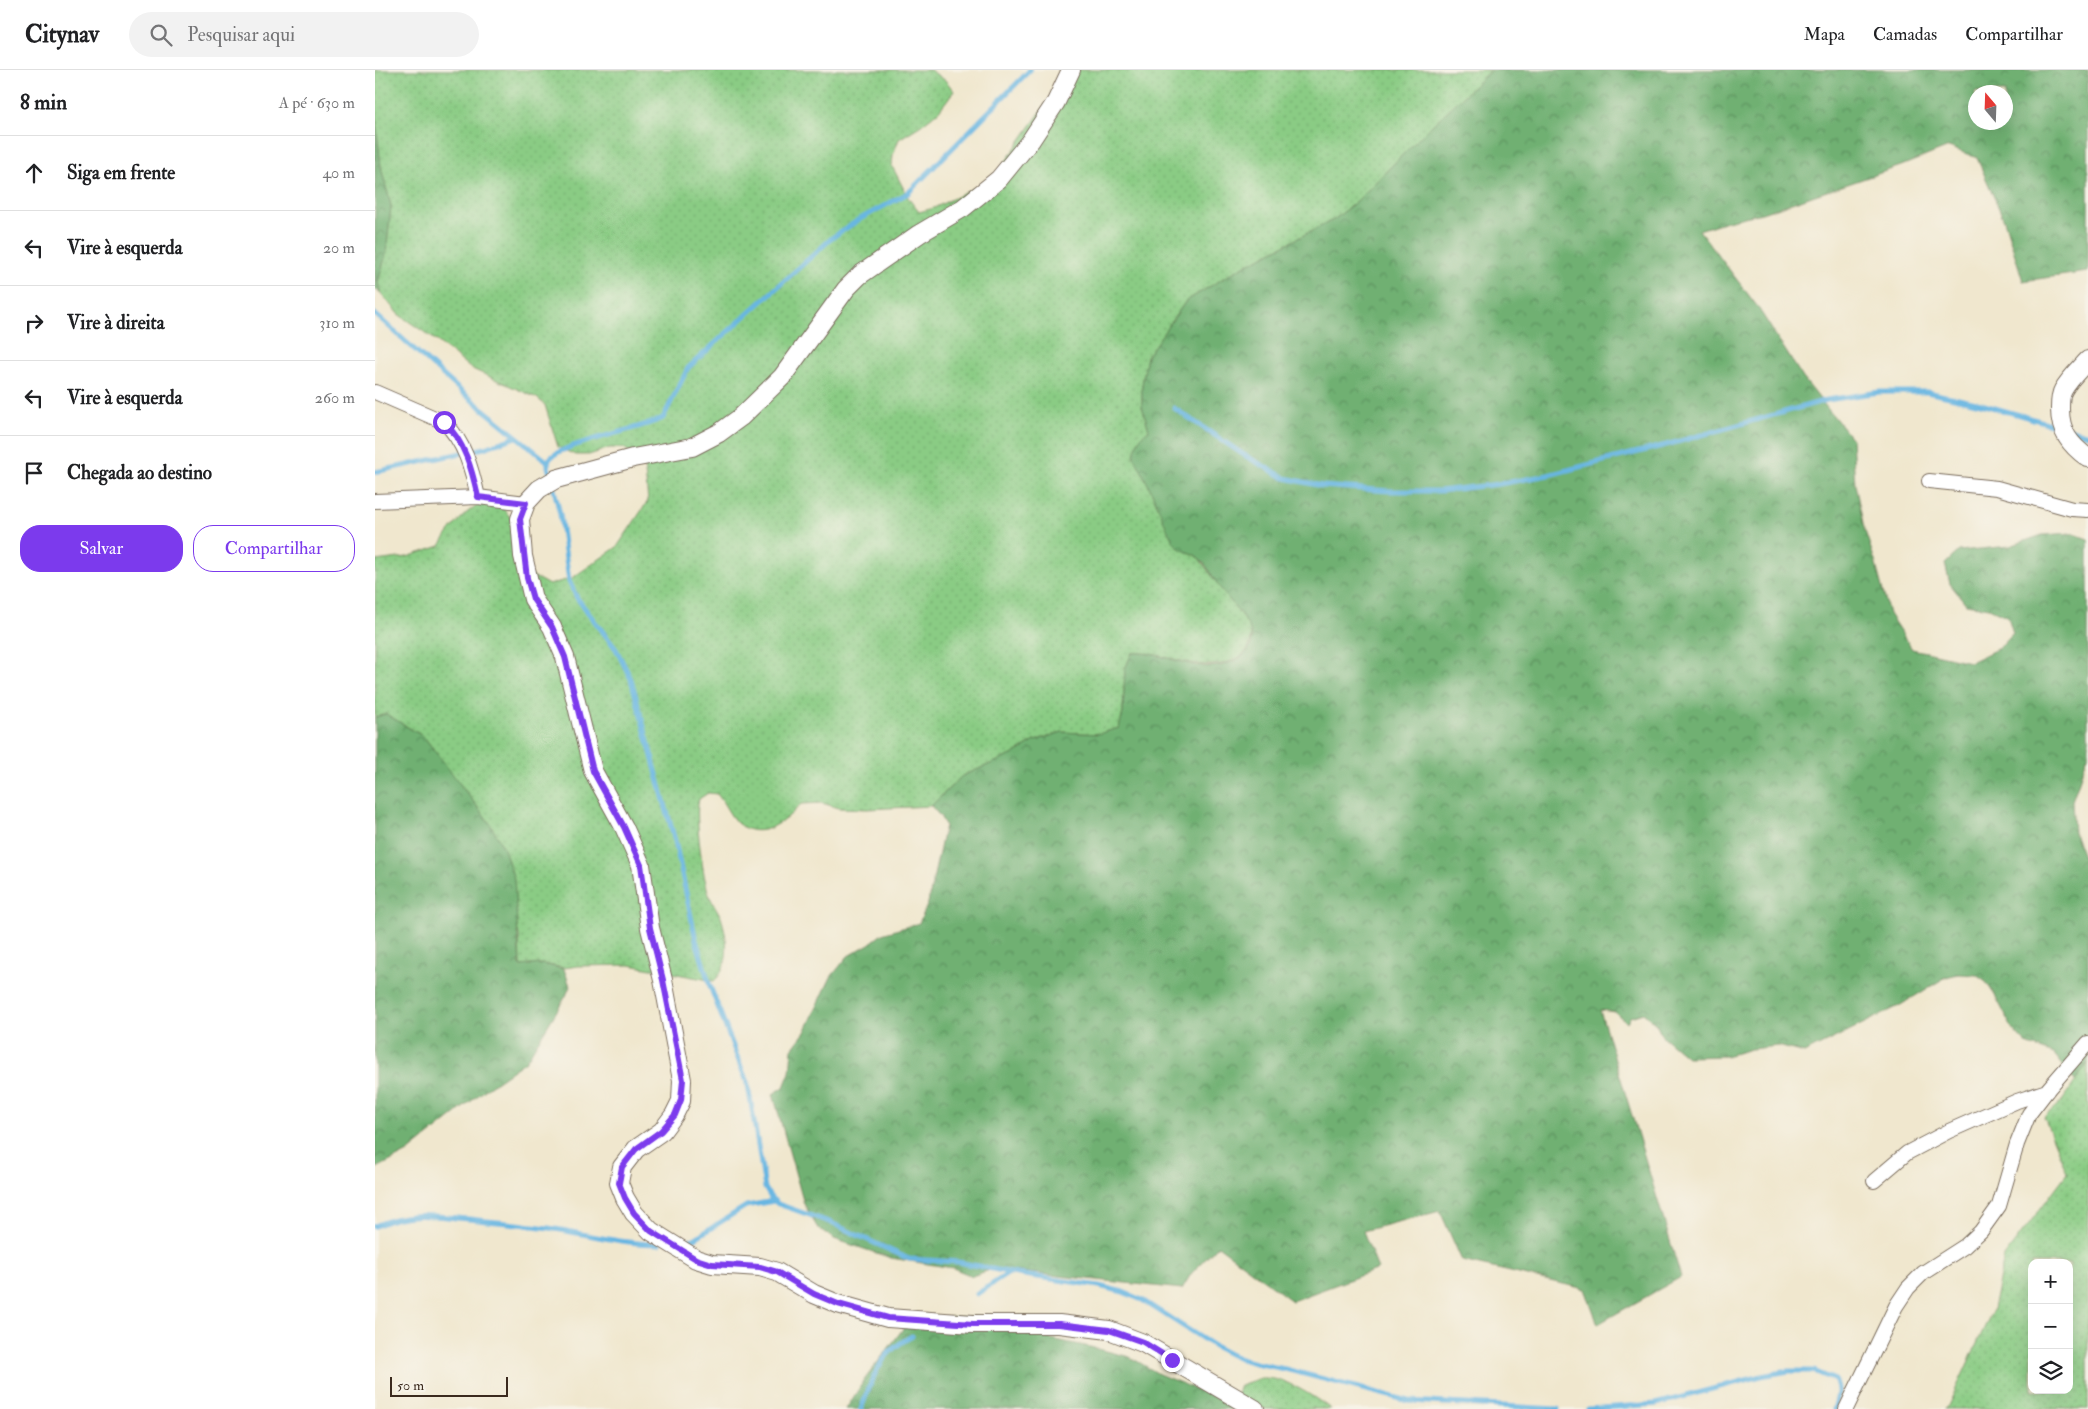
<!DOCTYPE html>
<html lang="pt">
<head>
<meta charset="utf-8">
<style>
	:root { --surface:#fff; --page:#f2f2f2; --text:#202124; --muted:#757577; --line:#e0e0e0; --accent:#7c3aed }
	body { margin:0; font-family:"IM FELL Double Pica",serif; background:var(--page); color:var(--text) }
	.controls { position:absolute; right:15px; bottom:15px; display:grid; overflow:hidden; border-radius:10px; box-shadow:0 5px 20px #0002 }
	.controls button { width:45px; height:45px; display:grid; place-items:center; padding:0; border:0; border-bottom:1px solid var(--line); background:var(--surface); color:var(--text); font:25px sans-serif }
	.compass { position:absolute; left:1593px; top:15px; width:45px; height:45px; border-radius:50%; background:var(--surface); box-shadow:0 5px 20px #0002; rotate:341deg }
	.scale { position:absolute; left:15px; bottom:12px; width:118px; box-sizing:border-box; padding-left:5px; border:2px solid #3b2a1e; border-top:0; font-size:14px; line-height:18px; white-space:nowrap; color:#3b2a1e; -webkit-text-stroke:4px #f7f3e8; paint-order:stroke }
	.stop { position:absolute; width:15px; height:15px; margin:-11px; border:4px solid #7c3aed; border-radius:50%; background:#fff }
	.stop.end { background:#7c3aed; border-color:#fff; box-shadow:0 1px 5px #0008 }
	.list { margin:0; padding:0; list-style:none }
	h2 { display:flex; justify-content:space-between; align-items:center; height:65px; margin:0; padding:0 20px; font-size:21px }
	h2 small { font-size:16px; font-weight:400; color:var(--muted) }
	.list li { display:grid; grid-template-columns:32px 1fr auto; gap:15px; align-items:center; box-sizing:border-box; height:75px; padding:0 20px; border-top:1px solid var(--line) }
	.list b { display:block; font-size:19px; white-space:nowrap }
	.list em { font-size:16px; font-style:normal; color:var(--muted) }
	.actions { display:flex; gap:10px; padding:15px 20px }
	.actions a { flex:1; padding:11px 0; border:1px solid var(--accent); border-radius:20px; text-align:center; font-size:18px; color:var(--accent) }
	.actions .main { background:var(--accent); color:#fff }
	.icon { flex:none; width:28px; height:28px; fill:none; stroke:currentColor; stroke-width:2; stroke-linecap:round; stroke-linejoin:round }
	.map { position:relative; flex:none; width:1713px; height:1339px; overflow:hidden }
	header { display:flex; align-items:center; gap:30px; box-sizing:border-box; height:70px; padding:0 25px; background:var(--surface); border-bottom:1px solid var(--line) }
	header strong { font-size:24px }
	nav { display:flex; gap:28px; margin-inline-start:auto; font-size:18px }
	.search { width:350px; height:45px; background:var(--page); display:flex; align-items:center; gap:12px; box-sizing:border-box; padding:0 18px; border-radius:28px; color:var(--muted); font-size:19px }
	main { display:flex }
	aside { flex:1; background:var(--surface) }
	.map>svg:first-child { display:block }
</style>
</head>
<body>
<header>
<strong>Citynav</strong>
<div class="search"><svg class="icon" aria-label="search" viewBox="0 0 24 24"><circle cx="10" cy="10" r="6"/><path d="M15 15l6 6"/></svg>Pesquisar aqui</div>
<nav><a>Mapa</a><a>Camadas</a><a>Compartilhar</a></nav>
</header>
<main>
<aside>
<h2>8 min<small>A pé · 630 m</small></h2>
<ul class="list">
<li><svg class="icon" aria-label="ahead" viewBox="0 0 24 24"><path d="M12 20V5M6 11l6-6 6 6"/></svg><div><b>Siga em frente</b></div><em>40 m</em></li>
<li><svg class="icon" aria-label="left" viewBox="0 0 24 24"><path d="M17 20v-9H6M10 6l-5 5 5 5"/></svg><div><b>Vire à esquerda</b></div><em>20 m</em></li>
<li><svg class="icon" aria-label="right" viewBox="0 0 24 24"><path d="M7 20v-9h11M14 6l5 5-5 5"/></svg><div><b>Vire à direita</b></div><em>310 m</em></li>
<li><svg class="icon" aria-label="left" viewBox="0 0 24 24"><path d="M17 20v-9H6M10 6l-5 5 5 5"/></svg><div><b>Vire à esquerda</b></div><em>260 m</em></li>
<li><svg class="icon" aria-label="arrive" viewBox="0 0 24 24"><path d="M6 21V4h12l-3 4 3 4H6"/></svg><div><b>Chegada ao destino</b></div></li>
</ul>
<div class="actions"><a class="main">Salvar</a><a>Compartilhar</a></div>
</aside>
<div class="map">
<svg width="1713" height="1339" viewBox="0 0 1713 1339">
	<defs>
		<pattern id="grass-dots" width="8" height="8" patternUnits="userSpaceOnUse" patternTransform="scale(1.25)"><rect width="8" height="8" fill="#8acc84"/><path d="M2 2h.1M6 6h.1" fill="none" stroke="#78af72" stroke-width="1.8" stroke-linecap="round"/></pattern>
		<pattern id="forest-crowns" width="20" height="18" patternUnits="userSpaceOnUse" patternTransform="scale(1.25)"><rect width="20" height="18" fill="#6fb072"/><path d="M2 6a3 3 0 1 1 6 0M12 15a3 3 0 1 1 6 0" fill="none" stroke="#5c8f5d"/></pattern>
	</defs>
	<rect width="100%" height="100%" fill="#f7f3e8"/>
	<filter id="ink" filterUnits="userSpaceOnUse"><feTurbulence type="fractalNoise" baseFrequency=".02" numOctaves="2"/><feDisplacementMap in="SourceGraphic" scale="10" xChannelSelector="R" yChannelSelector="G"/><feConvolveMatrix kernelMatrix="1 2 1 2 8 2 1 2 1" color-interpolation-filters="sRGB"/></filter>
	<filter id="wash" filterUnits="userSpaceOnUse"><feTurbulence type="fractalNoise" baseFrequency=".0096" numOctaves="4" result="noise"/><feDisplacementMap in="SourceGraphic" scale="20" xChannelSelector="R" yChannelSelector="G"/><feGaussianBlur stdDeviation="1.12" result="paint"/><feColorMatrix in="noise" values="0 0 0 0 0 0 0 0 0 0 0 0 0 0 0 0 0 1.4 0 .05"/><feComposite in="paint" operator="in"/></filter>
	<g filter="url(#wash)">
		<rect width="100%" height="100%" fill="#f0e7ce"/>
		<!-- grass -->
		<path fill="url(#grass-dots)" stroke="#627b51" fill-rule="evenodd" d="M0 0H555L571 11 579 21 563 42 545 56 524 69 518 85 517 96 534 129 544 142 559 138 619 108 695 0H1116L1051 61 983 130 960 149 869 196 811 231 772 286 767 315V336L774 360 775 418 802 476 823 487 874 556C878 570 876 580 863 588 828 607 793 581 757 583L750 599 748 643 744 658 723 664 687 662 660 671 637 685 587 706 556 736 492 739 464 738 447 733 426 734C410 752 385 772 362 753 354 745 349 732 342 724L333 723 324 729C319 744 328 811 335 827 338 834 343 840 346 847 353 868 356 896 339 911L255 895 203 896 189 898 168 894 145 896 144 865 114 752 49 667 11 644 0 647V491L32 487 65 476C72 463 95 434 111 432 115 431 122 434 126 435L144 459 154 504 174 515 197 508 242 477 273 431 269 392 249 378H235L214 385H200L183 377 170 335 162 328 95 298 62 271 23 244 5 222 3 212 11 184 16 136 6 98 0 43Z
			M1713 993V1339H1569L1573 1336 1618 1239 1629 1187 1692 1103 1669 1047 1687 1031ZM1657 1193H1694V1320H1657Z
			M886 1308C911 1307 936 1325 956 1339H857L865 1315Z"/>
		<!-- forest -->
		<path fill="url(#forest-crowns)" stroke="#556d48" fill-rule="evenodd" d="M1116 0H1713V202L1648 211 1629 150 1602 88 1574 77 1526 96 1387 143 1352 151 1324 160 1382 236 1428 308 1477 369 1480 414 1489 458 1500 491 1514 544 1537 579 1595 592 1624 578 1638 563 1633 547 1614 538 1591 534 1575 514 1570 494 1584 481 1635 476 1667 465 1697 463 1713 469V685L1697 731 1699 763 1713 799V993L1700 1011 1679 984 1651 974 1638 960 1621 927 1611 912 1601 905 1583 904 1571 907 1524 936 1429 983 1403 976 1376 979 1351 986 1312 987 1287 966 1281 954 1268 943 1255 947 1252 953 1240 942 1225 940 1306 1207 1223 1254 1210 1219 1087 1191 1065 1141 988 1161 1003 1199 917 1231 843 1176 816 1204 807 1219 618 1199 597 1206 578 1198 516 1188 459 1169 442 1157 429 1134 398 1024 409 1017 415 1002 417 979 430 962 456 907 473 886 494 874 507 864 544 853 553 833 570 755 565 746 556 736 587 706 637 685 660 671 687 662 723 664 744 658 748 643 750 599 757 583C789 581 824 605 854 593 901 574 863 543 846 519 838 509 834 497 824 488 818 482 806 482 801 475 794 466 789 451 785 441 777 422 768 404 759 386 761 375 764 366 774 360L767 336V315L772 286 811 231 869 196 960 149 983 130 1051 61ZM1600 22H1630V52H1600Z
			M0 43 6 97 16 136 11 184 3 212 5 222 0 219Z
			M11 644 49 667 114 752 129 779 139 809 145 896 168 894 189 899 195 916 191 926 151 991 115 1016 33 1082 0 1099V647Z
			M537 1247H616L657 1265 715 1277 755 1287 784 1304 857 1334V1339H471L490 1309Z"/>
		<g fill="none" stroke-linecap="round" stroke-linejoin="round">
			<!-- stream -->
			<path stroke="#68b6e2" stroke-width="5" d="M0 244 87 322 173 392
				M799 338 869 385 910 408 947 416 1014 421H1065L1124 414 1173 405 1291 375 1452 330 1504 322H1552L1606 334 1683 356
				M1694 359 1713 365
				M0 402 109 378 141 367
				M176 405C174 401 171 395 174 390 182 374 268 359 288 348L313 298 326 286 458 167 485 149 533 123 655 0
				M178 415 185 444 194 511 202 528 241 579 256 609 300 771 321 870 335 916 373 1015 390 1118 396 1128 403 1134 454 1152 534 1189 583 1192 642 1204 724 1216 748 1222 767 1230 839 1276 862 1288 880 1293 910 1299 1034 1331 1183 1339
				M0 1156C35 1140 57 1146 94 1149 121 1152 148 1154 174 1158 211 1164 247 1174 284 1174
				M303 1173 319 1169 371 1136 399 1131
				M602 1224 634 1203
				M486 1339C494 1319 501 1294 517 1280 523 1274 530 1270 537 1266
				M1213 1339 1281 1334 1386 1306 1414 1301H1439L1460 1310C1466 1320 1462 1329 1459 1339"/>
		</g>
	</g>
	<g filter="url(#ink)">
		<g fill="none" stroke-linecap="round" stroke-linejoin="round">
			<!-- minor casing -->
			<g stroke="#7a6c5c" stroke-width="16">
				<path id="minor" d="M0 322 69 352C90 372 97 400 103 427
					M1554 411 1622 418 1697 439 1713 440
					M0 431 103 427 151 433
					M1499 1111 1532 1083 1574 1061 1642 1031 1672 1021
					M1471 1339 1521 1236 1533 1218 1548 1203 1590 1176 1606 1161 1624 1136 1642 1074 1654 1044 1674 1018 1713 973"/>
			</g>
			<!-- tertiary casing -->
			<g stroke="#7a6c5c" stroke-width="20">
				<path id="tertiary" d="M696 0 681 32 656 70 624 109 588 138 544 164 485 205 471 219 407 307 366 347 344 363 317 377 258 388 181 409 164 419 151 433 145 449 148 486 158 529 177 557 190 587 218 701 249 757 266 795 275 858 288 910 307 1010 306 1031 299 1045 287 1061 261 1079 247 1097 244 1113 250 1128 259 1143 276 1161 321 1189 337 1194 385 1197 402 1202 439 1224 463 1234 513 1248 598 1254H684L734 1260 768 1273 880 1339
					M1713 290C1705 299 1694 309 1688 320 1685 325 1685 333 1685 339 1685 362 1695 375 1713 388"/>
			</g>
			<!-- minor -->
			<use href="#minor" stroke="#fff" stroke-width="14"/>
			<!-- tertiary -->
			<use href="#tertiary" stroke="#fff" stroke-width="18"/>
		</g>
	</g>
	<g fill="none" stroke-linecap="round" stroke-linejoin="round" filter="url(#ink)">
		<!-- route -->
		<path stroke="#7c3aed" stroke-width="6" d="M69 352C90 372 97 400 103 427L151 433 145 449 152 508 158 529 177 557 190 587 218 701 249 757 266 795 275 858 288 910 308 1010 306 1030 300 1045 286 1061 261 1079 247 1097 244 1113 250 1128 259 1143 276 1161 321 1189 337 1194 385 1197 402 1202 439 1224 463 1234 513 1248 598 1254H684L734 1260 768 1272 797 1290"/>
	</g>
</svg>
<div class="controls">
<button>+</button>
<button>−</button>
<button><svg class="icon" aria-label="layers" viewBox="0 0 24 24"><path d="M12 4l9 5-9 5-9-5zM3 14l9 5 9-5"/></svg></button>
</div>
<svg class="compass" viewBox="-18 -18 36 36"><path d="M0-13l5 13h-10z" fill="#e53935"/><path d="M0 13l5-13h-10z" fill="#757577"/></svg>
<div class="scale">50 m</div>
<div class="stop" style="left:69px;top:352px"></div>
<div class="stop end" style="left:797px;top:1290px"></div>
</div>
</main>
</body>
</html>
